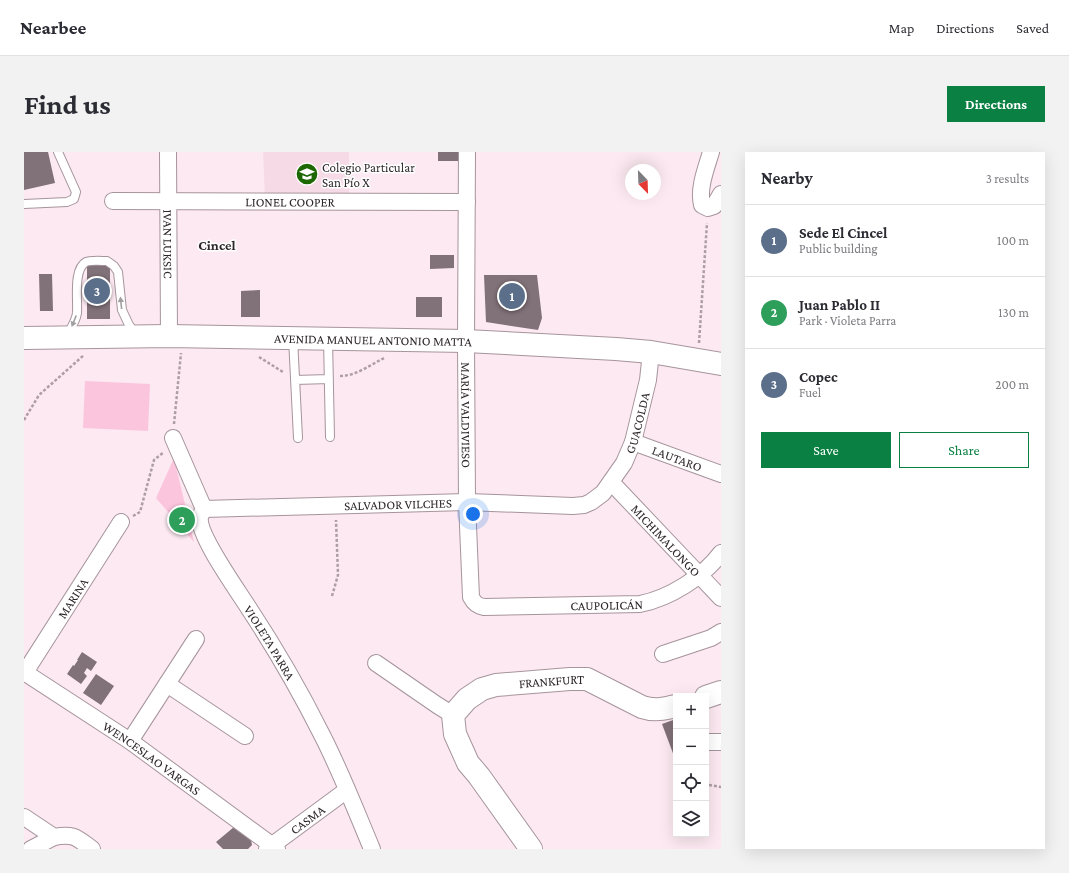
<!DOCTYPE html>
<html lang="en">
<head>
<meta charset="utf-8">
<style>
	:root { --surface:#fff; --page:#f2f2f3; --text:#2b2b33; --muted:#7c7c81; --line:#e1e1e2; --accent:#0b8043 }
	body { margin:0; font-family:"Crimson Pro",serif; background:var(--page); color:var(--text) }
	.controls { position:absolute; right:12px; bottom:12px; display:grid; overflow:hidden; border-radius:0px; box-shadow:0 4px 16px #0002 }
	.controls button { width:36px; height:36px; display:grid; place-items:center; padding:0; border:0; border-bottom:1px solid var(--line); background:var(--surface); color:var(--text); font:20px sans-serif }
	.compass { position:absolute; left:601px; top:12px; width:36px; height:36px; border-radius:50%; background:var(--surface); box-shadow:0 4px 16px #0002; rotate:157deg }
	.you { position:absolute; left:449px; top:362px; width:14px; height:14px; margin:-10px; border:3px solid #fff; border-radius:50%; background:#1a73e8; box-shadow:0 0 0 6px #1a73e833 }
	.badge { display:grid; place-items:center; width:26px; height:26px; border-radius:50%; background:var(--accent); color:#fff; font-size:13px; font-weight:700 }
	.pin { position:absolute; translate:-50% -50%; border:2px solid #fff; box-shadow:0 1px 4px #0006 }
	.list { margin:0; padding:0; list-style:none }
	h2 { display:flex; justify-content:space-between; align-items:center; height:52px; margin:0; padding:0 16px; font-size:17px }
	h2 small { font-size:13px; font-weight:400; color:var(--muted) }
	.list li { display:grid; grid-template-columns:26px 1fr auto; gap:12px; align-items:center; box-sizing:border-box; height:72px; padding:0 16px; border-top:1px solid var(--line) }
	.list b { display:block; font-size:15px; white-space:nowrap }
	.list p { margin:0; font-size:13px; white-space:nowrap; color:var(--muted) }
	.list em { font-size:13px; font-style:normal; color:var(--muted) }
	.actions { display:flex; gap:8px; padding:12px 16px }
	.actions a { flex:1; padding:9px 0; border:1px solid var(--accent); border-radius:0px; text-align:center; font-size:14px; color:var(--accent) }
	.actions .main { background:var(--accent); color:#fff }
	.icon { flex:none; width:22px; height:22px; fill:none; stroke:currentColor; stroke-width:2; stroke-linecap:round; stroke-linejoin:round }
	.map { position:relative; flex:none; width:697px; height:697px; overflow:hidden; border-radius:0px }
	header { display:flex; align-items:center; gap:24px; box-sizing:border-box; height:56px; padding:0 20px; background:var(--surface); border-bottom:1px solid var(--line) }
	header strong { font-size:19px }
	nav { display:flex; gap:22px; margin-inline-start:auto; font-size:14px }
	.intro { display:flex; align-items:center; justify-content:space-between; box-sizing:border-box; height:96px; padding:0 24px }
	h1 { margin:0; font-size:28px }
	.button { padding:10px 18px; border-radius:0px; background:var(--accent); color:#fff; font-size:14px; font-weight:700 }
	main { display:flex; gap:24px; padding:0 24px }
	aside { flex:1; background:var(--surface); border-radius:0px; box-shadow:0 4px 16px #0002 }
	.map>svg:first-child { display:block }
</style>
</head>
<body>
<header>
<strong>Nearbee</strong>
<nav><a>Map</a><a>Directions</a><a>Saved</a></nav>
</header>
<div class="intro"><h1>Find us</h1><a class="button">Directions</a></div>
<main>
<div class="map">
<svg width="697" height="697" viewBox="0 0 697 697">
	<rect width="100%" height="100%" fill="#fce9f1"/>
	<!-- built -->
	<path fill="#f6dbe6" d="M239 0H325V44L241 45Z"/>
	<!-- green -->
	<path fill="#fcc5de" d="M61 229 126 232 124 279 59 276Z
		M150 306 170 390 132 346Z"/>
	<!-- building -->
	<path fill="#817178" d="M0 0H24L31 31 0 38Z
		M414 0H437V9H414Z
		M406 103H430V116L406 117Z
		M63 112H86V167H63Z
		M15 122H28L29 159H16Z
		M460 123H513L518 166 514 178 462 170Z
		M236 138V165H217V139Z
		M392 145H418V165H392Z
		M58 500 73 510 67 519 63 516 60 521 63 524 57 532 43 522 49 513 50 514 54 508H53Z
		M72 522 90 534 77 553 59 541Z
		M652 567V603L650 604 638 572Z
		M210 675 227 688 228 693 224 697H199L192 690Z"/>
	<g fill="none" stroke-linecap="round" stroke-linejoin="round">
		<!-- lane casing -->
		<g stroke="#a6949c" stroke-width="10">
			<path id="lane" d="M0 52 43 50 50 47 52 40 34 0
				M43 183C47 176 52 169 53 161 54 148 49 117 62 110 66 108 78 109 83 109L90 114 94 120 98 158 105 173 111 181
				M269 186 274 286
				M304 187 306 285
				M271 228 305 227"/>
		</g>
		<!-- street casing -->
		<g stroke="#a6949c" stroke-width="18">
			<g id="street">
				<path id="s1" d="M144 0 145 184"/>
				<path id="s2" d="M443 0 442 189 443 350 447 445C450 451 453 454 460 455L616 452C646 446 679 425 697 401"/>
				<path d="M687 0C682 17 674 36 678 53L684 56 690 54 697 42"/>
				<path id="s3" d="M89 49 443 50"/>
				<path id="s4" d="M149 286 180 357C179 359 177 362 176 365 173 382 214 439 224 455 251 496 276 539 298 583 317 620 332 659 348 697"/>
				<path id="s5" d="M609 290 697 322"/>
				<path id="s6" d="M587 330 697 446"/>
				<path id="s7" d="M180 357 443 350 549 354 560 353 567 350 579 341 600 311 609 290 624 228 627 200"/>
				<path d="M639 502 687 486 697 480"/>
				<path d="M352 511 413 553 429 563"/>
				<path id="s8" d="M0 520 106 589 253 697"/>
				<path id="s9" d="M0 522 97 370"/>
				<path d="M143 532 221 584"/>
				<path d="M106 589 172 487"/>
				<path d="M682 590H697"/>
				<path d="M0 665 30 685C50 681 53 686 68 697"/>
				<path d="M7 697 30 685"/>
				<path id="s10" d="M243 697 323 638"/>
			</g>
		</g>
		<!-- secondary casing -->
		<g stroke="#a6949c" stroke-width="24">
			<g id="secondary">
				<path id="s11" d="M0 186 145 184 442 189 592 197 627 200 697 212"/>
				<path d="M682 545 697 540"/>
				<path id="s12" d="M507 697 455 624 444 611 431 582 429 563 443 547 458 537 472 533 546 527H563L618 555C630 559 640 557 652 554"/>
			</g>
		</g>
		<!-- path -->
		<path stroke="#ad9ea5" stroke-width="2.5" stroke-dasharray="3 2" stroke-linecap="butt" d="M675 191 683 71
			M235 205 259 220
			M316 224C332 224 346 213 360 206
			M0 268 15 243 60 203
			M150 272 157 201
			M109 364 116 360 130 308 140 300
			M308 444 314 423 312 368
			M685 633 697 635"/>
		<!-- lane -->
		<use href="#lane" stroke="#fff" stroke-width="8"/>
		<!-- street -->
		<use href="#street" stroke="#fff" stroke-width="16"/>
		<!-- secondary -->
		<use href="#secondary" stroke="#fff" stroke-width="22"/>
	</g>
	<!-- one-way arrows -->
	<defs><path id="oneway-solid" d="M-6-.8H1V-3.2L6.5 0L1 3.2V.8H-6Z"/></defs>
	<g fill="#a19ea0">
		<use href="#oneway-solid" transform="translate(97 151) rotate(-96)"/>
		<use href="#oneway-solid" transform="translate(50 169) rotate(112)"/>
	</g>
	<!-- icons -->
	<defs>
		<g id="school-disc" transform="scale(1.15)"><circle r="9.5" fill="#1e6803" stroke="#fff"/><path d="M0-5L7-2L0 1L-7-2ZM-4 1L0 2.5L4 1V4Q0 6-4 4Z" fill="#fff"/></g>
	</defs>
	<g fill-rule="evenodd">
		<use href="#school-disc" x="283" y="22"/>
	</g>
	<g text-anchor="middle" stroke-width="3" stroke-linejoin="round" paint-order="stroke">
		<!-- poi labels -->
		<g font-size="13" fill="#2f282b" stroke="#fff" text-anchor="start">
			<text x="298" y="20">Colegio Particular<tspan x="298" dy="15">San Pío X</tspan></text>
		</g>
		<!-- street labels -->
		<g font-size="13" fill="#2f282b" stroke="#fff">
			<text dy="5" stroke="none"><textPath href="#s3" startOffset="177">LIONEL COOPER</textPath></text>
			<text dy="5" stroke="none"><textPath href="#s1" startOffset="92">IVAN LUKSIC</textPath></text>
			<text dy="5" stroke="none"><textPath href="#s11" startOffset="349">AVENIDA MANUEL ANTONIO MATTA</textPath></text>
			<text dy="5" stroke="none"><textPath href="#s2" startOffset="263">MARÍA VALDIVIESO</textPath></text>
			<text dy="5" stroke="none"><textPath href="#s7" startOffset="482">GUACOLDA</textPath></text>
			<text dy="5" stroke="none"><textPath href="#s5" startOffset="47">LAUTARO</textPath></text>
			<text dy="5" stroke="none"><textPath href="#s7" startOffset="194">SALVADOR VILCHES</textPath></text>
			<text dy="5" stroke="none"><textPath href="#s6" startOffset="80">MICHIMALONGO</textPath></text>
			<text dy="5" stroke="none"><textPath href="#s9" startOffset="90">MARINA</textPath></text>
			<text dy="5" stroke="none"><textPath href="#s2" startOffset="585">CAUPOLICÁN</textPath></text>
			<text dy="5" stroke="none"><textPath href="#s4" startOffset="231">VIOLETA PARRA</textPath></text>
			<text dy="5" stroke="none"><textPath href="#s12" startOffset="267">FRANKFURT</textPath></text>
			<text dy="5" stroke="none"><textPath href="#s8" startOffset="154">WENCESLAO VARGAS</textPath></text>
			<text dy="5" stroke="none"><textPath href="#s10" startOffset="50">CASMA</textPath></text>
		</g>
		<!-- neighbourhood labels -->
		<g font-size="14" font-weight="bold" fill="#2f282b" stroke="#fff">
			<text x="193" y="98">Cincel</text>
		</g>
	</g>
</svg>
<div class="controls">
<button>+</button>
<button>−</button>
<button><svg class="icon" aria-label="locate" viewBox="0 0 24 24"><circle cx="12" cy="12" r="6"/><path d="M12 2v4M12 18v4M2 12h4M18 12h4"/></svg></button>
<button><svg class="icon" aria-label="layers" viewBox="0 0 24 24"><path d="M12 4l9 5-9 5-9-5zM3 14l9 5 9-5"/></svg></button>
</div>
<svg class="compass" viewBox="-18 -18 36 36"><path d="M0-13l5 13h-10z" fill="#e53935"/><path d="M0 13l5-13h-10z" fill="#7c7c81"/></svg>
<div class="you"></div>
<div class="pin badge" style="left:488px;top:144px;background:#5c6f8a">1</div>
<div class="pin badge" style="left:158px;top:368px;background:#2e9e5b">2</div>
<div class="pin badge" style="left:73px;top:139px;background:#5c6f8a">3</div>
</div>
<aside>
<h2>Nearby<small>3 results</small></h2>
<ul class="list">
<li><span class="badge" style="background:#5c6f8a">1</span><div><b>Sede El Cincel</b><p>Public building</p></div><em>100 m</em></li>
<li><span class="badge" style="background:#2e9e5b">2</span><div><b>Juan Pablo II</b><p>Park · Violeta Parra</p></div><em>130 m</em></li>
<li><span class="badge" style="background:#5c6f8a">3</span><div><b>Copec</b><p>Fuel</p></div><em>200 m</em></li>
</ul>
<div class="actions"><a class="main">Save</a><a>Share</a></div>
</aside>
</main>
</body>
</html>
